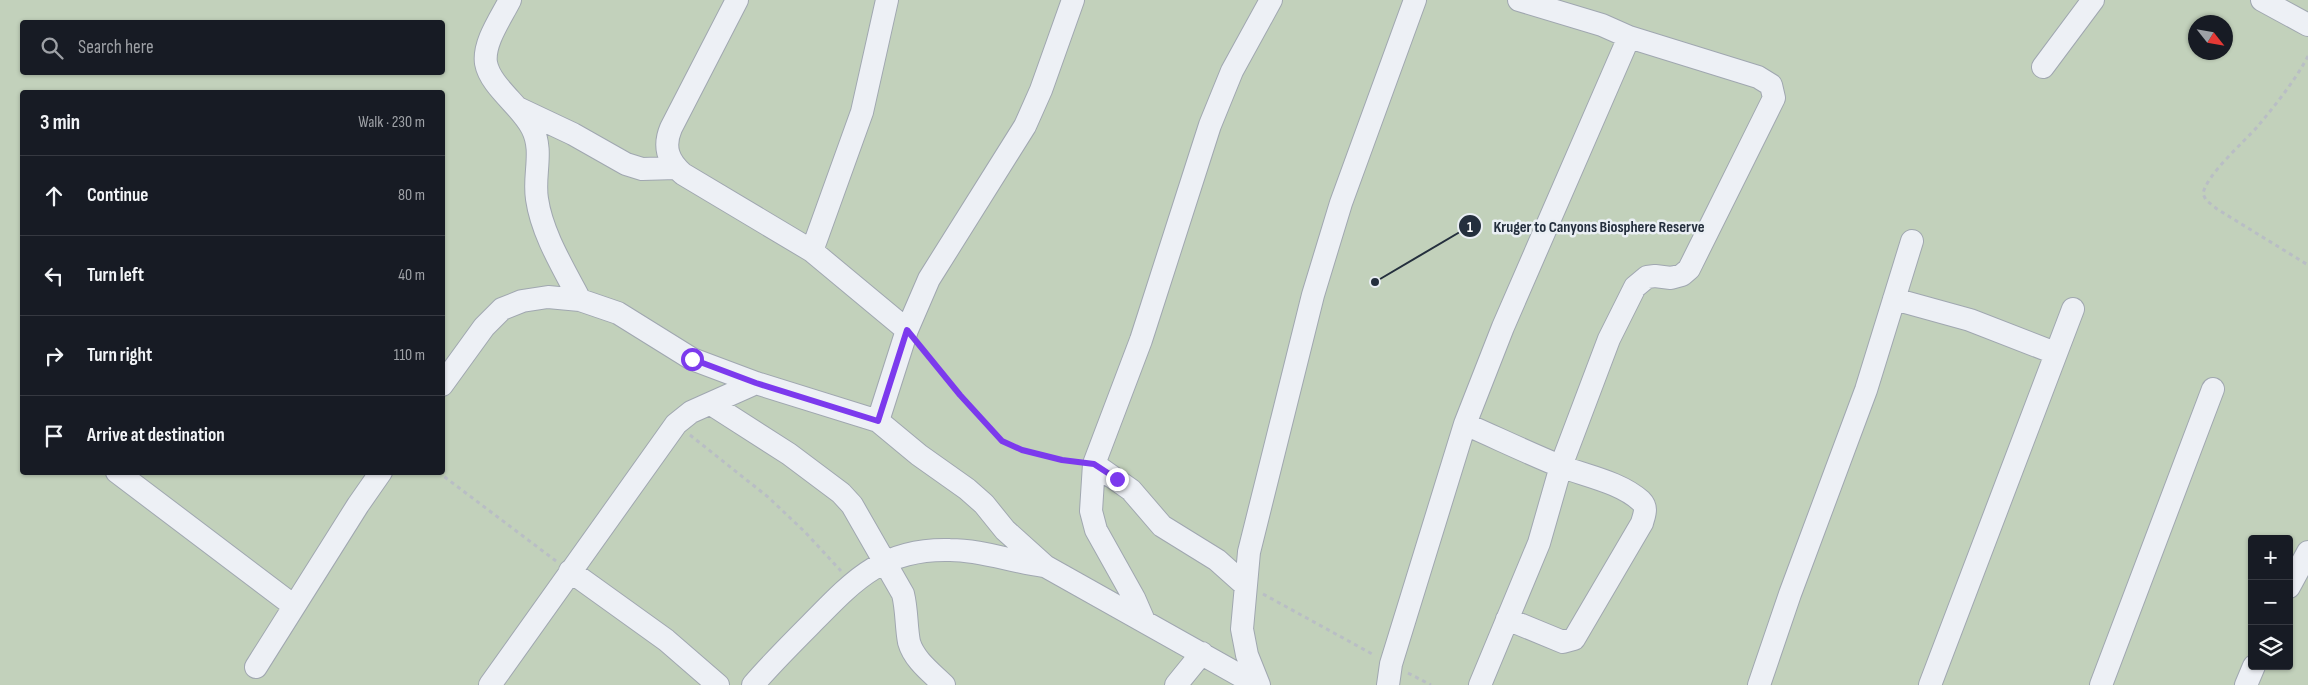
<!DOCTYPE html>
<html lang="en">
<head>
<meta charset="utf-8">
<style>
	:root { --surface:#171b24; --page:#20242c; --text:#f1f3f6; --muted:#9ea1a6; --line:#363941 }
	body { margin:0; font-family:"Sofia Sans Condensed",sans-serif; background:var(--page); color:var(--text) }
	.controls { position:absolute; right:15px; bottom:15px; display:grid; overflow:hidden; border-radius:5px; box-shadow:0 1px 4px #0004 }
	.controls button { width:45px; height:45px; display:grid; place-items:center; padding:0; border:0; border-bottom:1px solid var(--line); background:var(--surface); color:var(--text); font:25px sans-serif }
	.compass { position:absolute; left:2188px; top:15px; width:45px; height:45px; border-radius:50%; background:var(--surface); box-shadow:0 1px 4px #0004; rotate:121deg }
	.stop { position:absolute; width:15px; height:15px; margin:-11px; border:4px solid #7c3aed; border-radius:50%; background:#fff }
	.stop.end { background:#7c3aed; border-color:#fff; box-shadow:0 1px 5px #0008 }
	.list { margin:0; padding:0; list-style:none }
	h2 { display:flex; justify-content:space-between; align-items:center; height:65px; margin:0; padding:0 20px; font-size:21px }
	h2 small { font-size:16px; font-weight:400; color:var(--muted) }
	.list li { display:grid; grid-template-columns:32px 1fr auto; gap:15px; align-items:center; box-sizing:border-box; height:80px; padding:0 20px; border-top:1px solid var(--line) }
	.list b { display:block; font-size:19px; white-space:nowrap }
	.list em { font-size:16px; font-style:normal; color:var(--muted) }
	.icon { flex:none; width:28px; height:28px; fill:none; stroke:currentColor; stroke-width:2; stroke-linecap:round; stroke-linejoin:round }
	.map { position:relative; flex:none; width:2308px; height:685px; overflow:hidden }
	.search { position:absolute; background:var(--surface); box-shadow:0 1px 4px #0004; left:20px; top:20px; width:425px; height:55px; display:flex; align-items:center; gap:12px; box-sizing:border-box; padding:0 18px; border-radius:5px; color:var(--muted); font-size:19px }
	.panel { position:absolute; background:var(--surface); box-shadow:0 1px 4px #0004; left:20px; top:90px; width:425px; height:385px; border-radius:5px }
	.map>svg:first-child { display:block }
</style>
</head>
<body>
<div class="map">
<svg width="2308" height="685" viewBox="0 0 2308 685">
	<rect width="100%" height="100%" fill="#dae0e6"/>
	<!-- green -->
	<path fill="#c2d1bb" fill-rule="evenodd" d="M0 0H2308V685H0ZM22 22H442V72H22ZM2196 22H2226V52H2196ZM22 92H442V472H22ZM2252 539H2289V666H2252Z"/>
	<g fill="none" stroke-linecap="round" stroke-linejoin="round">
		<!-- minor casing -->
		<g stroke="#a0a7b0" stroke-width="24">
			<path id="minor" d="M510 0C501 18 483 43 486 63 490 86 521 106 532 128 544 151 533 175 537 199 542 234 564 269 580 300
				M737 0 671 128C663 147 668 161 683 174L812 251 907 330
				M2262 0 2308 25
				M2043 67 2093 0
				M520 109 573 134 626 164 642 169 676 168
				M812 251 862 112 887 0
				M1894 299 1970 320 2055 353
				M442 385 484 327 502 309 522 301 548 297 580 300 618 313 692 359 756 383 878 421 919 455 967 489 984 504 1005 530 1045 566 1257 685
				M711 404 789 454 841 493 852 505 903 594C907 610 906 626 909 642 914 660 932 673 944 685
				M878 421 907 330 929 279 1025 126 1041 90 1073 0
				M1465 424C1497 438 1528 453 1560 466 1586 476 1620 482 1641 501 1648 508 1644 515 1642 523L1574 639 1563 642 1507 619
				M1094 464 1131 490 1162 526 1217 560 1245 585
				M117 472 294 606
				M570 571 666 640 718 685
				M2289 587 2308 552
				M1144 621 1134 598 1096 530 1091 511 1094 464 1141 340 1210 125 1232 71 1271 0
				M256 667 358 505 381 472
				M490 685 676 424 691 412 756 383
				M753 685C771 664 791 644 811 624 854 580 883 548 950 550 982 550 1012 562 1044 566
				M1176 685 1202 653
				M1259 685 1247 655 1242 629 1249 552 1313 295 1341 203 1415 0
				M1388 685 1391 664 1465 424 1503 327 1629 37
				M1480 685 1539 543 1561 466 1609 339 1635 287 1647 277 1655 276 1671 278 1682 275 1689 269 1774 98 1771 85 1758 77 1629 37 1602 25 1519 0
				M1759 685 1790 594 1866 390 1912 241
				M1930 685 2073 309
				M2101 685 2213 389
				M2246 685 2254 666"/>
		</g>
		<!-- path -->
		<path stroke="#b9bec5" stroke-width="3" stroke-dasharray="4 4" stroke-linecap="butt" d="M2308 56C2295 81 2276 104 2258 126 2244 142 2206 175 2203 194L2206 200 2217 209 2308 265
			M922 348 991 431C1013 452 1047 458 1077 462
			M690 435 768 497 805 532 841 571
			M438 472 556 561
			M1263 594 1374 655
			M1408 673 1431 685"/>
		<!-- minor -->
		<use href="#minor" stroke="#edf0f5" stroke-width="22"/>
	</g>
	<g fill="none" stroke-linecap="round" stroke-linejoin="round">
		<!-- route -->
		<path stroke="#7c3aed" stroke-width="6" d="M692 359 756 383 878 421 907 330 960 395 1002 441 1022 450 1062 460 1094 464 1117 479"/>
	</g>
	<!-- callouts -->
	<path fill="none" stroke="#242f3d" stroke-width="2" d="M1375 282L1470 226"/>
	<g fill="#242f3d" stroke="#eaeff4" stroke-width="2">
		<circle cx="1375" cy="282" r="5"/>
		<circle cx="1470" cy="226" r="12"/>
	</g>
	<g font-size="15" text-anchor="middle" font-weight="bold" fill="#fff">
		<text x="1470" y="232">1</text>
	</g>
	<g font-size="16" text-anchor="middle" font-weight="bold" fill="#242f3d" stroke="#eaeff4" stroke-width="5" stroke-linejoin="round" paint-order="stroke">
		<text x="1599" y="232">Kruger to Canyons Biosphere Reserve</text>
	</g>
</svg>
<div class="controls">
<button>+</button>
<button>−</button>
<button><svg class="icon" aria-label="layers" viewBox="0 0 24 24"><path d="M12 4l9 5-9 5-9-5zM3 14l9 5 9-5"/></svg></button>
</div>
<svg class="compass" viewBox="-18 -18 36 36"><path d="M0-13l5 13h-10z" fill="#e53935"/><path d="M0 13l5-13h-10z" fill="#9ea1a6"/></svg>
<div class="stop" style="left:692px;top:359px"></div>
<div class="stop end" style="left:1117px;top:479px"></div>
<div class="search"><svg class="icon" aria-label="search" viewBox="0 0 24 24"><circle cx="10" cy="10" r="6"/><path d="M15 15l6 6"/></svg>Search here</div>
<section class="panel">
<h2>3 min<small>Walk · 230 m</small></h2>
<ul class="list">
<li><svg class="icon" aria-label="ahead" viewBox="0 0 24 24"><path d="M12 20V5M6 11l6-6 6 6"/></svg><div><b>Continue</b></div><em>80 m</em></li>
<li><svg class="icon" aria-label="left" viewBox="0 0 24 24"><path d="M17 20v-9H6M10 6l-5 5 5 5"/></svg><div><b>Turn left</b></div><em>40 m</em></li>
<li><svg class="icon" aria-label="right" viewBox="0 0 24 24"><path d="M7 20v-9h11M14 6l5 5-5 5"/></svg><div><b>Turn right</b></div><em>110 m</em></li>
<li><svg class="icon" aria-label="arrive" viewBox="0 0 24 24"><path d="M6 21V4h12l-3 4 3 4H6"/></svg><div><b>Arrive at destination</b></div></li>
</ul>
</section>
</div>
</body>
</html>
